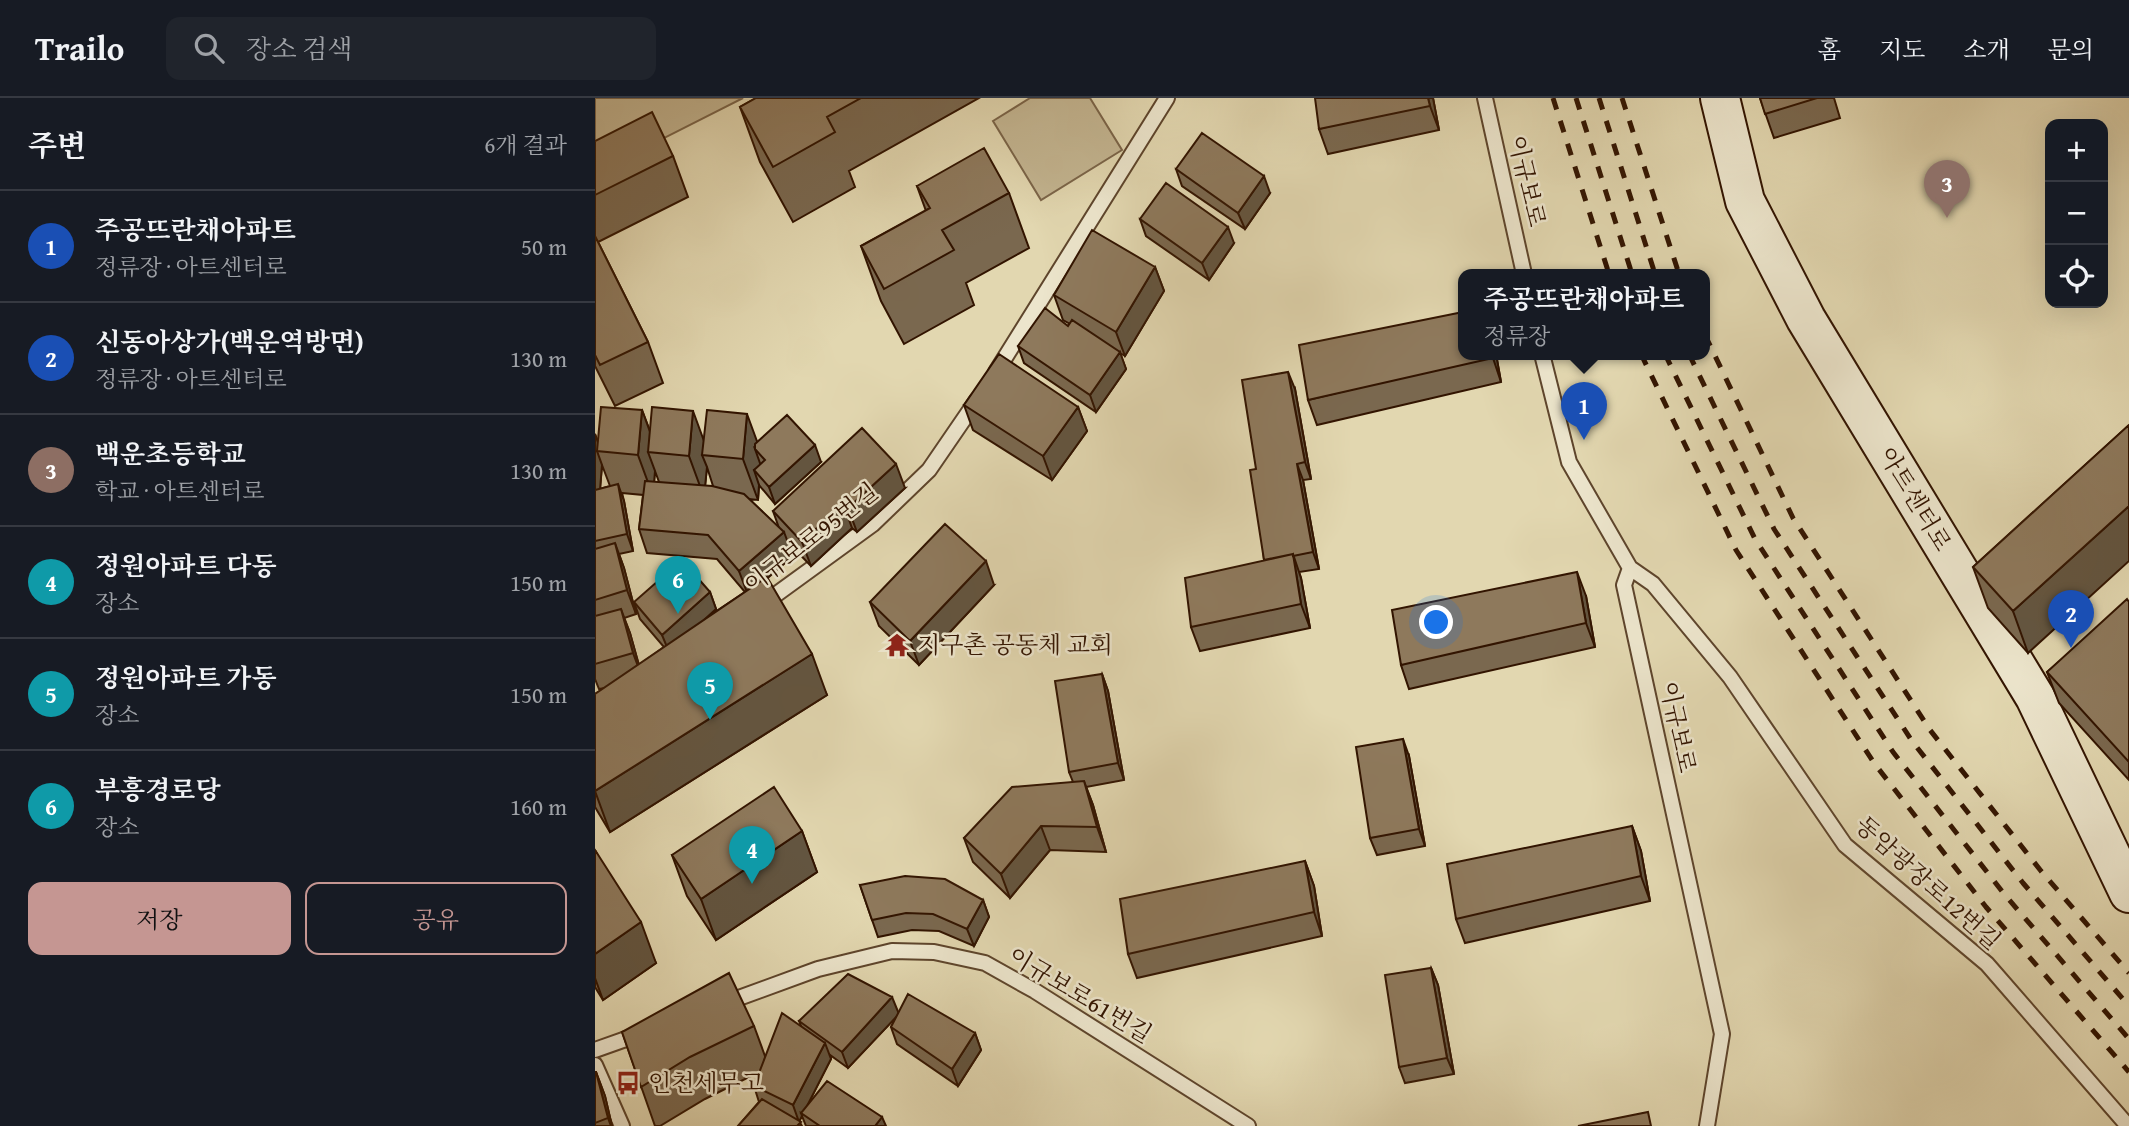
<!DOCTYPE html>
<html lang="ko">
<head>
<meta charset="utf-8">
<style>
	:root { --surface:#171b24; --page:#20242c; --text:#f1f3f6; --muted:#9ea1a6; --line:#363941; --accent:#c59692 }
	body { margin:0; font-family:"Gentium Book Plus","Noto Serif KR",serif; background:var(--page); color:var(--text) }
	.controls { position:absolute; right:21px; top:21px; display:grid; overflow:hidden; border-radius:14px; box-shadow:0 7px 28px #0002 }
	.controls button { width:63px; height:63px; display:grid; place-items:center; padding:0; border:0; border-bottom:2px solid var(--line); background:var(--surface); color:var(--text); font:35px sans-serif }
	.you { position:absolute; left:842px; top:525px; width:24px; height:24px; margin:-18px; border:5px solid #fff; border-radius:50%; background:#1a73e8; box-shadow:0 0 0 10px #1a73e833 }
	.badge { display:grid; place-items:center; width:46px; height:46px; border-radius:50%; background:var(--accent); color:#fff; font-size:23px; font-weight:700 }
	.pin { position:absolute; translate:-50% -58px; filter:drop-shadow(0 2px 4px #0008) }
	.pin::after { content:''; position:absolute; top:37px; width:24px; height:21px; background:inherit; clip-path:polygon(0 0,100% 0,50% 100%) }
	.popup { position:absolute; left:863px; top:171px; width:252px; height:91px; box-sizing:border-box; display:grid; place-content:center; border-radius:14px; background:var(--surface); filter:drop-shadow(0 2px 5px #0005); font-size:23px; white-space:nowrap; color:var(--muted) }
	.popup b { font-size:26px; color:var(--text) }
	.popup::after { content:''; position:absolute; left:50%; top:100%; margin-left:-14px; border:14px solid transparent; border-top-color:var(--surface) }
	.list { margin:0; padding:0; list-style:none }
	h2 { display:flex; justify-content:space-between; align-items:center; height:91px; margin:0; padding:0 28px; font-size:30px }
	h2 small { font-size:23px; font-weight:400; color:var(--muted) }
	.list li { display:grid; grid-template-columns:46px 1fr auto; gap:21px; align-items:center; box-sizing:border-box; height:112px; padding:0 28px; border-top:2px solid var(--line) }
	.list b { display:block; font-size:26px; white-space:nowrap }
	.list p { margin:0; font-size:23px; white-space:nowrap; color:var(--muted) }
	.list em { font-size:23px; font-style:normal; color:var(--muted) }
	.actions { display:flex; gap:14px; padding:21px 28px }
	.actions a { flex:1; padding:16px 0; border:2px solid var(--accent); border-radius:14px; text-align:center; font-size:24px; color:var(--accent) }
	.actions .main { background:var(--accent); color:#111 }
	.icon { flex:none; width:38px; height:38px; fill:none; stroke:currentColor; stroke-width:2; stroke-linecap:round; stroke-linejoin:round }
	.map { position:relative; flex:none; width:1534px; height:1028px; overflow:hidden }
	header { display:flex; align-items:center; gap:42px; box-sizing:border-box; height:98px; padding:0 35px; background:var(--surface); border-bottom:2px solid var(--line) }
	header strong { font-size:33px }
	nav { display:flex; gap:38px; margin-inline-start:auto; font-size:24px }
	.search { width:490px; height:63px; background:var(--page); display:flex; align-items:center; gap:18px; box-sizing:border-box; padding:0 24px; border-radius:14px; color:var(--muted); font-size:26px }
	main { display:flex }
	aside { flex:1; background:var(--surface) }
	.map>svg:first-child { display:block }
</style>
</head>
<body>
<header>
<strong>Trailo</strong>
<div class="search"><svg class="icon" aria-label="search" viewBox="0 0 24 24"><circle cx="10" cy="10" r="6"/><path d="M15 15l6 6"/></svg>장소 검색</div>
<nav><a>홈</a><a>지도</a><a>소개</a><a>문의</a></nav>
</header>
<main>
<aside>
<h2>주변<small>6개 결과</small></h2>
<ul class="list">
<li><span class="badge" style="background:#1a4fb4">1</span><div><b>주공뜨란채아파트</b><p>정류장 · 아트센터로</p></div><em>50 m</em></li>
<li><span class="badge" style="background:#1a4fb4">2</span><div><b>신동아상가(백운역방면)</b><p>정류장 · 아트센터로</p></div><em>130 m</em></li>
<li><span class="badge" style="background:#8d6e63">3</span><div><b>백운초등학교</b><p>학교 · 아트센터로</p></div><em>130 m</em></li>
<li><span class="badge" style="background:#0f9aa8">4</span><div><b>정원아파트 다동</b><p>장소</p></div><em>150 m</em></li>
<li><span class="badge" style="background:#0f9aa8">5</span><div><b>정원아파트 가동</b><p>장소</p></div><em>150 m</em></li>
<li><span class="badge" style="background:#0f9aa8">6</span><div><b>부흥경로당</b><p>장소</p></div><em>160 m</em></li>
</ul>
<div class="actions"><a class="main">저장</a><a>공유</a></div>
</aside>
<div class="map">
<svg width="1534" height="1028" viewBox="0 0 1534 1028">
	<rect width="100%" height="100%" fill="#e2d7b0"/>
	<filter id="stains"><feTurbulence type="fractalNoise" baseFrequency=".00286" numOctaves="4"/><feColorMatrix values="0 0 0 0 .2 0 0 0 0 .09 0 0 0 0 .02 0 0 0 .5 -.17"/></filter>
	<radialGradient id="worn" r=".72"><stop offset=".6" stop-color="#630" stop-opacity="0"/><stop offset="1" stop-color="#630" stop-opacity=".3"/></radialGradient>
	<!-- green -->
	<path fill="#c4b692" stroke="#7b6549" stroke-width="2" d="M0 0H148L0 75Z
		M435 0H495L527 52 446 102 398 23Z"/>
	<g fill="none" stroke-linecap="round" stroke-linejoin="round">
		<!-- lane casing -->
		<g stroke="#5e452c" stroke-width="18">
			<path id="lane" d="M890 0 929 176
				M947 256 974 364 1035 470 1058 486 1135 579 1250 747 1392 866 1533 1028
				M401 274 572 0
				M1035 470 1029 487 1127 936 1112 1028
				M168 506 278 426 334 372 382 302
				M130 905 223 871 297 853 339 854 390 865 440 893 653 1028
				M0 952 45 936
				M0 967 27 1028"/>
		</g>
		<!-- secondary casing -->
		<g stroke="#321400" stroke-width="42">
			<path id="secondary" d="M1125 0 1150 103 1211 221 1440 599 1534 795"/>
		</g>
		<!-- lane -->
		<use href="#lane" stroke="#ece5cc" stroke-width="14"/>
		<!-- secondary -->
		<use href="#secondary" stroke="#ece5cc" stroke-width="38"/>
		<!-- rail -->
		<path stroke="#321400" stroke-width="5" stroke-dasharray="12 12" stroke-linecap="butt" d="M958 0 1014 176
			M981 0 1037 176
			M1004 0 1060 176
			M1027 0 1084 176
			M1110 237 1198 420 1335 632 1446 773 1534 875
			M1046 256 1141 452 1279 665 1391 809 1534 974
			M1070 256 1160 441 1298 654 1410 797 1534 941
			M1094 256 1179 431 1317 643 1428 785 1534 908"/>
	</g>
	<!-- wall -->
	<path fill="#7a684f" stroke="#321400" stroke-width="2" fill-rule="evenodd" d="M161 0H384L254 73 260 89 198 124 165 64 145 9Z
		M838 0 844 32 733 56 724 31Z
		M1165 0H1239L1245 20 1179 40Z
		M0 43 78 58 93 99 3 144 53 244 68 285 20 308 0 268Z
		M581 71 675 95 650 131 587 88Z
		M322 88 414 95 434 150 371 185 379 207 309 246 286 203 266 148 331 113Z
		M545 121 639 145 614 182 551 138Z
		M560 169 569 193 530 258 525 255 531 271 501 314 429 265 423 248 473 228 475 226 468 222 459 197Z
		M901 256 906 284 722 327 713 302Z
		M700 291 716 381 708 382 724 471 704 474 706 480 715 530 605 553 596 529 669 462 661 371Z
		M369 307 483 309 492 333 457 382 378 332Z
		M47 312 55 333 109 342 162 345 226 364 180 406 164 387 163 402 154 401 184 430 178 413 310 390 262 434 257 430 216 468 192 443 198 458 172 480 232 597 15 734 0 709V596L10 590 4 591 0 581V336L3 345ZM7 367 15 388 5 391ZM112 369 118 388H110ZM60 373 64 384H59ZM27 395 48 397 44 431 52 455 122 461 150 494 111 520 121 511 115 494 39 504 45 521 69 549 44 567 35 535 29 520 41 516 29 470 24 456 38 453 29 403Z
		M1534 327 1433 555 1393 510 1378 469Z
		M399 487 324 567 284 528 275 504Z
		M991 498 1000 549 814 591 806 567Z
		M1534 504V682L1464 605 1452 574Z
		M507 576 513 593 529 682 491 689 498 707 511 754 455 752 415 800 378 764 369 740 478 684 474 674Z
		M814 658 830 748 782 757 775 740Z
		M1037 728 1046 753 1055 803 870 845 861 821Z
		M207 733 222 774 121 842 92 798 77 757Z
		M0 752 61 865 8 902 0 889Z
		M710 763 719 788 727 838 542 880 533 856Z
		M265 787 388 802 394 819 379 848 344 833 317 832 283 839Z
		M836 870 843 887 859 976 810 985 804 969Z
		M303 915 380 935 386 952 363 988 302 946 296 929 302 918 253 970 235 957 236 961 213 1006 291 1028H211L207 1018 204 1023 207 1028H143L164 1004 159 988 164 974 110 1001 65 1028H60L27 934 159 928 170 958 206 928 204 923Z
		M0 974H1L10 998 17 1028H0Z"/>
	<!-- shaded-wall -->
	<path fill="#635540" stroke="#321400" stroke-width="2" d="M833 0H838L844 32 835 8Z
		M669 78 675 95 650 131 643 115Z
		M633 129 639 145 614 182 607 165Z
		M560 169 569 193 530 258 521 234Z
		M525 254 531 271 501 314 495 297Z
		M897 256H901L906 284 898 260Z
		M693 274 700 291 716 381 710 364Z
		M483 309 492 333 457 382 448 358Z
		M47 312 62 353 53 354 60 373 58 398 43 357Z
		M98 313 113 354 107 357 112 369 109 399 94 358Z
		M152 316 167 357 160 351 166 368 159 372 164 387 163 402 148 361Z
		M0 336 6 353H2L7 367 4 404 0 394Z
		M220 347 226 364 180 406 174 389Z
		M301 366 310 390 262 434 253 410Z
		M702 366 708 382 724 471 718 454Z
		M23 386 29 403 38 453 32 436Z
		M248 405 257 430 216 468 207 444Z
		M1534 408V463L1433 555 1418 513Z
		M189 434 198 458 153 497 144 473Z
		M20 445 29 470 41 516 32 492Z
		M698 456 706 480 715 530 706 506Z
		M391 463 399 487 324 567 315 543Z
		M982 474 991 498 1000 549 991 525Z
		M115 494 121 511 74 554 67 537Z
		M26 511 35 535 47 579 38 555Z
		M217 556 232 597 15 734 0 693Z
		M507 576 513 593 529 682 523 665Z
		M808 641 814 658 830 748 824 731Z
		M489 683 498 707 511 754 502 729Z
		M446 728 455 752 415 800 406 776Z
		M1037 728 1046 753 1055 803 1046 778Z
		M207 733 222 774 121 842 106 801Z
		M710 763 719 788 727 838 719 814Z
		M388 802 394 819 379 848 372 831Z
		M46 824 61 865 8 902 0 880V856Z
		M836 870 843 887 859 976 852 960Z
		M297 899 304 916 253 970 247 954Z
		M380 935 386 952 363 988 357 971Z
		M230 945 236 961 208 1016 206 1015 207 1018 204 1024 198 1007Z
		M1 974 10 998 17 1028H16L13 1020Z
		M287 1019 291 1028H280Z"/>
	<!-- building -->
	<path fill="#8e795c" stroke="#321400" stroke-width="2" d="M161 0H266L232 19 240 34 178 69 145 9Z
		M720 0H833L835 8 724 31Z
		M1165 0H1222L1170 16Z
		M57 14 78 58 0 97V43Z
		M607 35 669 78 643 115 581 71Z
		M389 50 414 95 347 132 359 152 289 191 266 148 335 110 322 88Z
		M571 85 633 129 607 165 545 121Z
		M497 132 560 169 521 234 459 197Z
		M0 138 53 244 5 267 0 257Z
		M450 210 473 228 477 222 525 254 495 297 423 248Z
		M868 214V256H897L898 260 713 302 704 247Z
		M404 256 483 309 448 358 369 307Z
		M693 274 710 364 702 366 718 454 698 458V456L669 462 655 372 661 371 647 282Z
		M6 309 47 312 43 357 2 353Z
		M57 309 98 313 94 358 53 354Z
		M112 312 152 316 148 361 107 357Z
		M192 317 220 347 174 389 159 372 170 362 160 351V346Z
		M1534 327V408L1418 513 1378 469Z
		M267 330 301 366 253 410 248 405 207 444 178 413Z
		M50 383 117 388 149 396 189 434 144 473 113 437 44 431Z
		M23 386 32 436 0 443V392Z
		M350 426 391 463 315 543 275 504Z
		M20 445 32 492 0 502V451Z
		M698 456 706 506 596 529 590 480Z
		M87 462 115 494 67 537 39 504Z
		M982 474 991 525 806 567 797 512Z
		M172 479 217 556 0 693V596Z
		M1532 501 1534 504V664L1452 574Z
		M26 511 38 555 0 566V518Z
		M507 576 523 665 474 674 460 583Z
		M808 641 824 731 775 740 761 649Z
		M489 683 502 729 446 728 406 776 369 740 417 689Z
		M179 689 207 733 106 801 77 757Z
		M1037 728 1046 778 861 821 852 766Z
		M0 752 46 824 0 856Z
		M710 763 719 814 533 856 525 801Z
		M310 778 350 781 388 802 372 831 338 816 311 815 277 822 265 787Z
		M836 870 852 960 804 969 790 877Z
		M134 875 159 928 95 959 46 989 27 934Z
		M253 876 297 899 247 954 204 923Z
		M313 896 380 935 357 971 296 929Z
		M187 915 230 945 198 1007 159 988Z
		M0 974H1L13 1020 0 1025Z
		M232 983 287 1019 280 1028H225L206 1015Z
		M167 1001 206 1024 202 1028H143Z
		M1053 1014 1056 1028H983Z"/>
	<!-- icons -->
	<defs>
		<g id="temple-bare" transform="scale(1.89)"><path d="M0-6L5-2H3V0L6.5 2.5H4V6H1.5V3h-3V6H-4V2.5H-6.5L-3 0V-2H-5Z" fill="#8f2418" stroke="#ece5cc" stroke-width="2.5" paint-order="stroke"/></g>
		<g id="bus-bare" transform="scale(1.89)"><path d="M-5-6H5V4H4V6H2V4H-2V6H-4V4H-5ZM-3.5-4V0h7V-4ZM-3.5 1.2v1.5H-2V1.2ZM2 1.2v1.5H3.5V1.2Z" fill="#8f2418" stroke="#ece5cc" stroke-width="2.5" paint-order="stroke"/></g>
	</defs>
	<g fill-rule="evenodd">
		<use href="#temple-bare" x="302" y="547"/>
		<use href="#bus-bare" x="33" y="985"/>
	</g>
	<g text-anchor="middle" stroke-width="5" stroke-linejoin="round" paint-order="stroke">
		<!-- street labels -->
		<g font-size="24" fill="#321400" stroke="#ece5cc">
			<text transform="translate(932 83) rotate(77)" y="8">이규보로</text>
			<text transform="translate(1320 401) rotate(59)" y="8">아트센터로</text>
			<text transform="translate(216 440) rotate(-38)" y="8">이규보로95번길</text>
			<text transform="translate(1083 629) rotate(78)" y="8">이규보로</text>
			<text transform="translate(1333 785) rotate(42)" y="8">동암광장로12번길</text>
			<text transform="translate(485 897) rotate(31)" y="8">이규보로61번길</text>
		</g>
		<!-- poi labels -->
		<g font-size="24" fill="#321400" stroke="#ece5cc" text-anchor="start">
			<text x="322" y="555">지구촌 공동체 교회</text>
			<text x="53" y="993">인천세무고</text>
		</g>
	</g>
	<rect width="100%" height="100%" filter="url(#stains)"/>
	<rect width="100%" height="100%" fill="url(#worn)"/>
</svg>
<div class="controls">
<button>+</button>
<button>−</button>
<button><svg class="icon" aria-label="locate" viewBox="0 0 24 24"><circle cx="12" cy="12" r="6"/><path d="M12 2v4M12 18v4M2 12h4M18 12h4"/></svg></button>
</div>
<div class="you"></div>
<div class="pin badge" style="left:989px;top:342px;background:#1a4fb4">1</div>
<div class="popup"><b>주공뜨란채아파트</b>정류장</div>
<div class="pin badge" style="left:1476px;top:550px;background:#1a4fb4">2</div>
<div class="pin badge" style="left:1352px;top:120px;background:#8d6e63">3</div>
<div class="pin badge" style="left:157px;top:786px;background:#0f9aa8">4</div>
<div class="pin badge" style="left:115px;top:622px;background:#0f9aa8">5</div>
<div class="pin badge" style="left:83px;top:516px;background:#0f9aa8">6</div>
</div>
</main>
</body>
</html>
